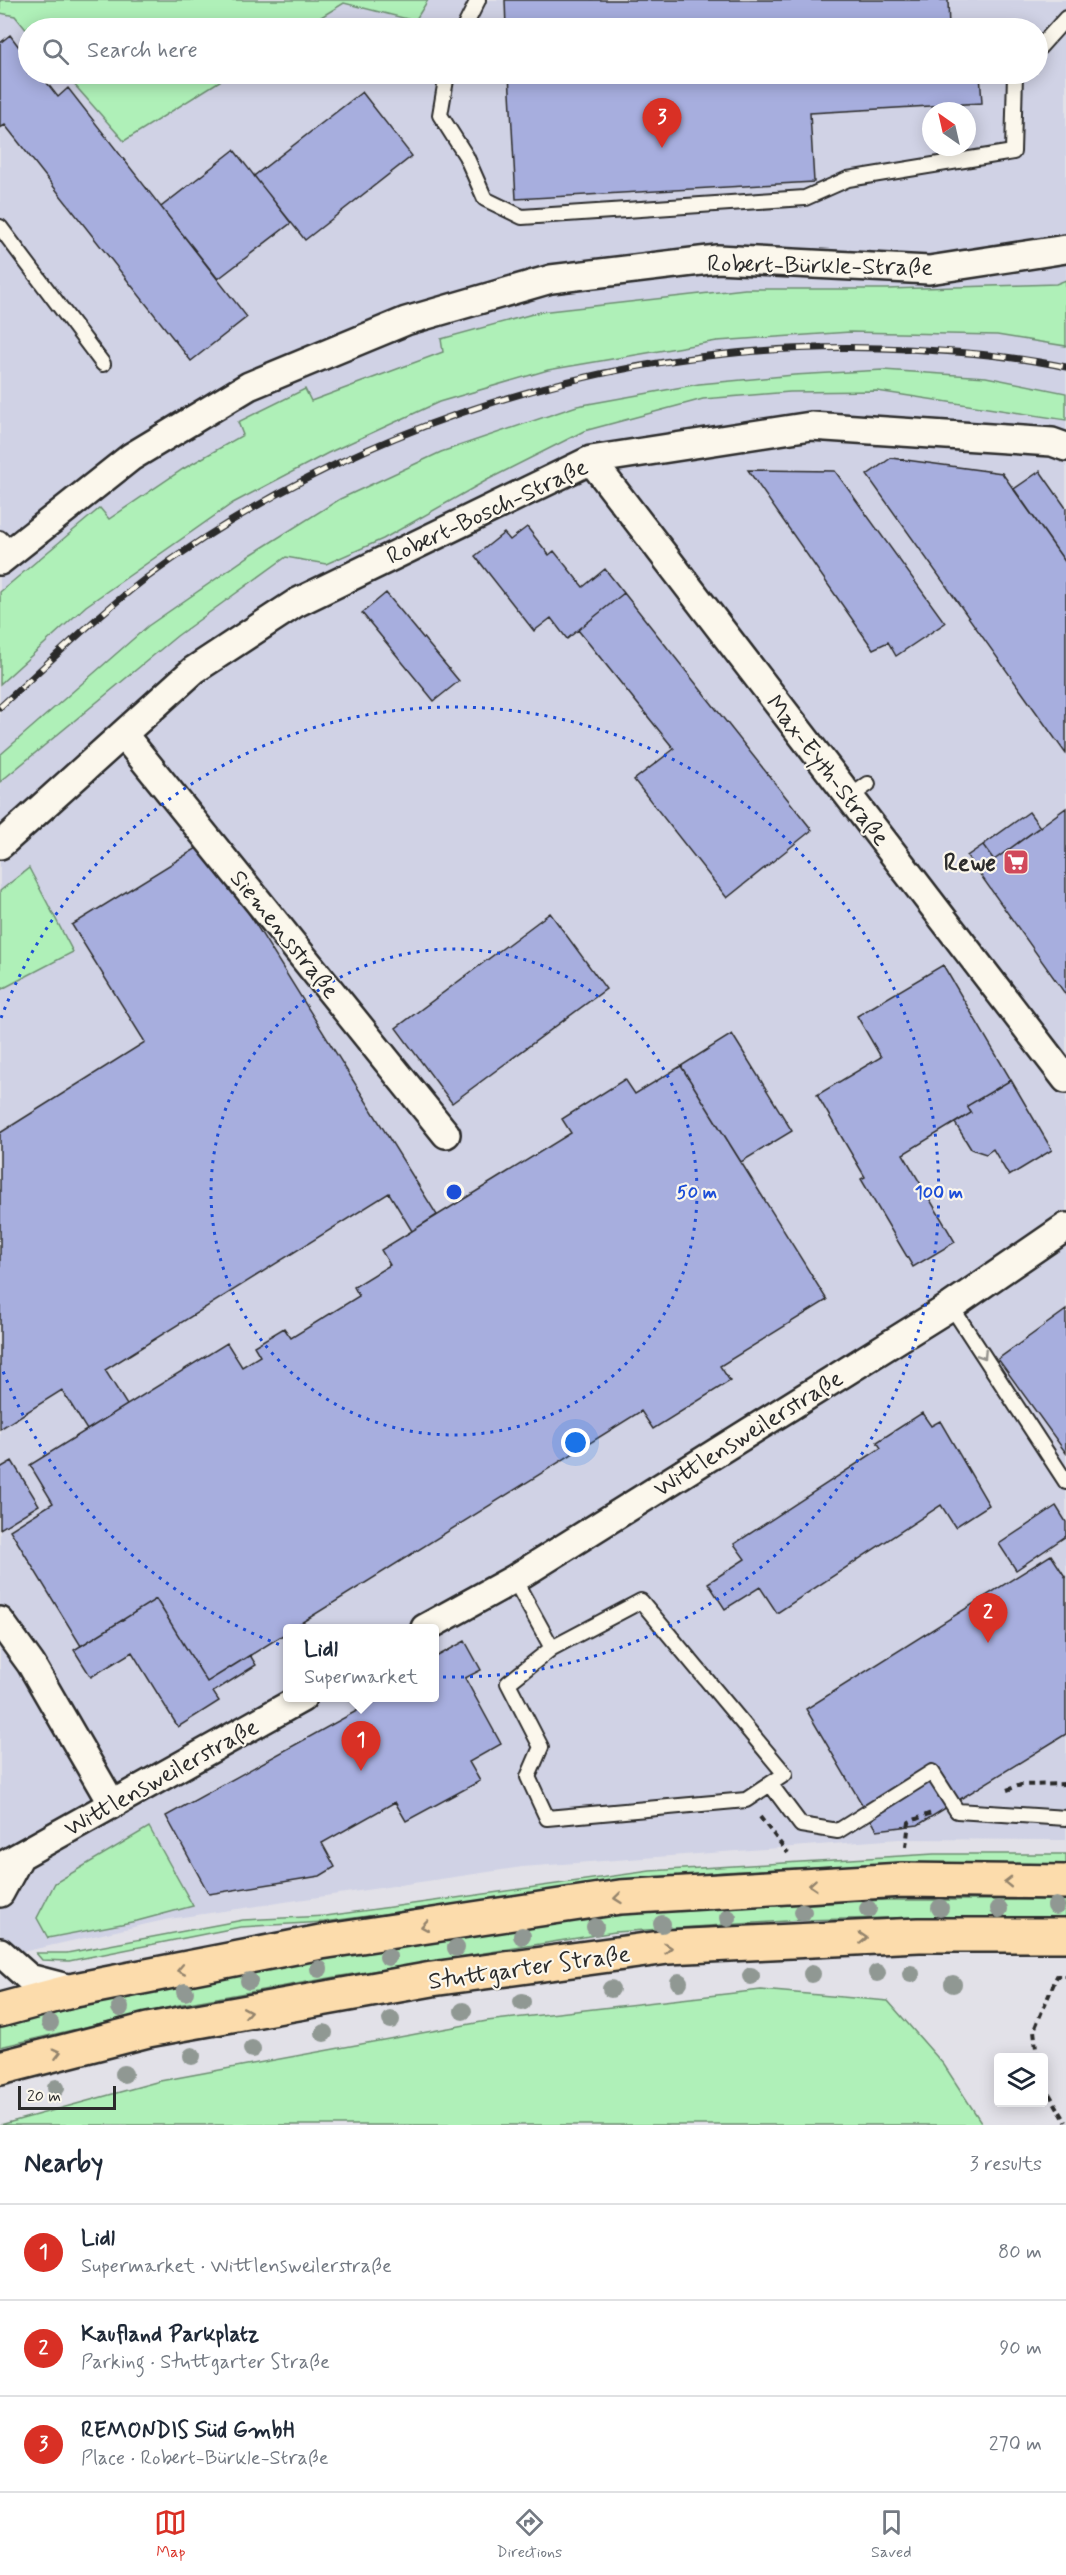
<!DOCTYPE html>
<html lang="en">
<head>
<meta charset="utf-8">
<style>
	:root { --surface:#fff; --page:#f2f2f3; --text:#1f2937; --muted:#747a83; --line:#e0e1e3; --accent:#d93025 }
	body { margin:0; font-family:Mynerve,sans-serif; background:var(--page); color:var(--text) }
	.controls { position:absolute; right:18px; bottom:18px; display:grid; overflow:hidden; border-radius:6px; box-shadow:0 3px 15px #0003 }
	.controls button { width:54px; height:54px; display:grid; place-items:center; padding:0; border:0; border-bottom:2px solid var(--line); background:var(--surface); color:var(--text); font:30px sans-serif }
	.compass { position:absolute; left:922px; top:102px; width:54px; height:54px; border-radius:50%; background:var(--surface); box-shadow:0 3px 15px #0003; rotate:326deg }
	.scale { position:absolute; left:18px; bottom:15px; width:98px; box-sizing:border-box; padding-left:6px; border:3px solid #2b2b2b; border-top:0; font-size:16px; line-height:21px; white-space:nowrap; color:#2b2b2b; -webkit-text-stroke:4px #fbf7ec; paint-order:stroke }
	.you { position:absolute; left:576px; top:1443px; width:21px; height:21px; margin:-15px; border:4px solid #fff; border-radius:50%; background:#1a73e8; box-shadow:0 0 0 9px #1a73e833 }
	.badge { display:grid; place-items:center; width:39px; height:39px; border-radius:50%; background:var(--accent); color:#fff; font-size:20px; font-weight:700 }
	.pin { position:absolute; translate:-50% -50px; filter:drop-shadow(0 2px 3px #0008) }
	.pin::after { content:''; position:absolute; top:32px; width:21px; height:18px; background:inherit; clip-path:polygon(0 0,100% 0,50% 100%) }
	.popup { position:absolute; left:283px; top:1624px; width:156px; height:78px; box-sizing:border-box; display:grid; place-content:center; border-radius:6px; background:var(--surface); filter:drop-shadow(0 2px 4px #0005); font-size:20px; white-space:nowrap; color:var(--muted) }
	.popup b { font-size:22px; color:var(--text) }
	.popup::after { content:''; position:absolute; left:50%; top:100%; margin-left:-12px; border:12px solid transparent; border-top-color:var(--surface) }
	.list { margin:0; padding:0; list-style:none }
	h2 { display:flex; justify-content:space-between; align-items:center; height:78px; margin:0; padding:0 24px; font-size:26px }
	h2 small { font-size:20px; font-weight:400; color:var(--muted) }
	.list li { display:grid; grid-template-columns:39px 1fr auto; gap:18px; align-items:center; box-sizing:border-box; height:96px; padding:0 24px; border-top:2px solid var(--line) }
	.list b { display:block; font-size:22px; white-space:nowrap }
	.list p { margin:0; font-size:20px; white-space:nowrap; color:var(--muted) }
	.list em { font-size:20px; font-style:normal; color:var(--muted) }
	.icon { flex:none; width:33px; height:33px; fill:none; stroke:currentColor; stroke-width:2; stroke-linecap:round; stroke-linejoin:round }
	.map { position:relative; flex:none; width:1066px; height:2125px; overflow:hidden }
	.search { position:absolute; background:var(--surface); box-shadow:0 3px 15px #0003; left:18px; right:18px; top:18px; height:66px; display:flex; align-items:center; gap:15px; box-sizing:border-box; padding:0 21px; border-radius:33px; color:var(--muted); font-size:22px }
	.sheet { height:366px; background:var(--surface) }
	nav { display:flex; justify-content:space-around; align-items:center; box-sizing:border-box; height:84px; border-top:2px solid var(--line); background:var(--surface); font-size:16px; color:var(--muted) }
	nav a { display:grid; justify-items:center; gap:3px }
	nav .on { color:var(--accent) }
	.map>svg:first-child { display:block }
</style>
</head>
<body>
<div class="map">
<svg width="1066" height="2125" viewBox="0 0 1066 2125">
	<rect width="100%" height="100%" fill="#e2e1e8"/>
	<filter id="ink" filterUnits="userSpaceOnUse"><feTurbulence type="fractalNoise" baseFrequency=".0167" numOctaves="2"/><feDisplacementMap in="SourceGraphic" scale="12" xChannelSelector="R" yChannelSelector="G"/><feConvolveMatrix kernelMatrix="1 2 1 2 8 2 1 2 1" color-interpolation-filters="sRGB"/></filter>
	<g filter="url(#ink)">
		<!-- built -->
		<path fill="#d0d2e5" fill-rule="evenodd" d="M0 0H1066V1840L899 1839 522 1867 169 1919 0 1957ZM28 28H1038V74H28ZM931 111H967V147H931ZM288 1628H434V1698H288Z"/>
		<!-- green -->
		<path fill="#aff0b8" stroke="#6d8e72" stroke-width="1.5" d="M0 0H428L415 21 344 3 303 28H28V32L15 16 0 13Z
			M65 74H231L124 141Z
			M1066 280V346L997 335 850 332 717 341 548 370 439 402 328 453 233 503 86 606 0 684V592L100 508 109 519 183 469 243 435 238 422 305 389 311 401 443 352 441 339 540 312 745 289H887L1056 284Z
			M883 370 986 377 1066 393V420L877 391 790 392 703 399 584 431 489 479 383 539 326 564 286 557 177 636 0 782V755L148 626 252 554 340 499 441 452 577 406 699 384 794 375Z
			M29 868 73 952 0 990V891Z
			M149 1827 193 1906 137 1921 48 1938 37 1918 55 1883Z
			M934 1854H1066V1865L876 1864 723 1872 566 1889 324 1922 240 1927 69 1961 42 1960 36 1953H67L243 1920 326 1916 650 1871Z
			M885 1900H1066V1921L929 1917 802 1920 615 1932 341 1976 183 2004 0 2047V2027L177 1984 507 1929 614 1914Z
			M761 1990 888 2001 944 2065 983 2125H0L160 2081 487 2021Z"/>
		<!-- building -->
		<path fill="#a7aede" stroke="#2b2b2b" stroke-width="1.5" d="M505 0H948L949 28H506Z
			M10 35 28 59V74H40L58 97 68 88 247 317 191 361 5 125 0 128V43Z
			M509 74H980L982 103 810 113 814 182 516 199Z
			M362 92 412 156 305 240 254 176Z
			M234 150 291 223 218 279 161 207Z
			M891 458 1002 473 1066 563V754L867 475Z
			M748 470 835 471 945 623 896 656 888 642 873 649Z
			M1040 471 1066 508V563L1014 489Z
			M527 527 549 555 554 551 583 587 605 569 624 593 567 639 551 618 534 631 475 556 504 533 510 540Z
			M386 593 459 681 434 701 362 613Z
			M624 593 812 830 727 898 634 780 674 749 578 630Z
			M1066 808V995L967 856 983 845 994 860Z
			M1029 812 1040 827 994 860 983 845Z
			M205 843 437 1215 412 1231 389 1193 105 1370 127 1405 87 1430 62 1390 0 1429V1133L145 1042 72 925Z
			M550 913 606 989 452 1103 396 1028Z
			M943 965 1011 1080 967 1106 971 1113 903 1154 955 1242 913 1267 861 1179 865 1177 817 1095 881 1057 857 1016Z
			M732 1034 792 1131 741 1162 681 1066Z
			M681 1066 827 1300 720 1366 730 1381 653 1429 641 1411 293 1628H288V1632L207 1682 156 1599 81 1646 10 1530 53 1503 30 1465 227 1343 242 1367 260 1356 254 1346 284 1328 291 1338 359 1296 354 1287 390 1265 381 1250 571 1133 562 1119 625 1079 635 1094Z
			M1011 1080 1052 1150 1009 1176 993 1149 986 1154 971 1149 955 1123 971 1113 967 1106Z
			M1066 1310V1453L998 1359Z
			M922 1413 931 1426 940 1421 989 1505 955 1527 941 1505 777 1613 760 1587 725 1609 708 1583 745 1559 734 1544 881 1448 877 1442Z
			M12 1461 39 1505 0 1529V1468Z
			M1056 1506 1066 1522V1536L1016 1570 999 1544Z
			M1051 1555 1066 1578V1734L918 1825 877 1830 806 1709Z
			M156 1599 207 1682 250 1655 256 1665 213 1692 219 1701 178 1727 132 1652 91 1677 74 1650Z
			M465 1641 481 1670 465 1678 501 1744 469 1762 480 1781 406 1821 395 1802 322 1843 335 1867 320 1876 209 1894 166 1816 380 1698H434V1658Z"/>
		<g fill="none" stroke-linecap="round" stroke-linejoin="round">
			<!-- lane casing -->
			<g stroke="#2b2b2b" stroke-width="18">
				<path id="lane" d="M464 28 478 0
					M1038 49 1066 18
					M447 74 440 115 466 156 485 199 522 217 805 198 848 179 1013 152 1015 74
					M0 227 103 364
					M0 538 12 550
					M850 797 868 784
					M951 1306 1066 1482
					M514 1579 552 1648
					M641 1601 785 1774 746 1800 547 1818 528 1777 541 1747 508 1683 552 1648Z
					M771 1785 801 1825 838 1831 932 1772 957 1811 1066 1818"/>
			</g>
			<!-- street casing -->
			<g stroke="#2b2b2b" stroke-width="32">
				<path id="street" d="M591 460 1066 1079
					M0 561 131 457 249 386 406 321 551 279 717 259 929 270 1066 249
					M123 734 446 1134
					M0 845 194 670 296 603 591 460 811 426 1052 442 1066 447
					M0 1621 31 1664 112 1804
					M425 1628 514 1579 951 1306 1066 1227
					M0 1867 302 1698
					M0 1893 20 1856
					M0 1952 29 1978 75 1990"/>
			</g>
			<!-- primary casing -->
			<g stroke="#2b2b2b" stroke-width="38">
				<path id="primary" d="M0 2010 75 1990 321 1942 620 1897 902 1880 1066 1882
					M0 2068 148 2030 432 1979 668 1947 919 1935H1066"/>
			</g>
			<!-- path -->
			<path stroke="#2b2b2b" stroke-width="4" stroke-dasharray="6 4.5" stroke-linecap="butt" d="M1007 1790 1021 1785 1066 1784
				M760 1817 788 1853
				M906 1847 909 1822 931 1813
				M1037 2058 1034 2030 1057 1976H1066
				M1044 2085 1066 2122"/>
			<!-- lane -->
			<use href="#lane" stroke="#fbf7ec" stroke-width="14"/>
			<!-- street -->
			<use href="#street" stroke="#fbf7ec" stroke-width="27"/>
			<!-- primary -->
			<use href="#primary" stroke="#fcdcac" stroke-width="33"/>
			<!-- rail casing -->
			<g stroke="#2b2b2b" stroke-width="7">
				<path id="rail" d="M0 707C47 664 94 618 145 579 356 423 617 341 880 348 942 350 1005 354 1066 367"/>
			</g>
			<!-- rail -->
			<use href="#rail" stroke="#fbf7ec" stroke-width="4.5" stroke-dasharray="14" stroke-linecap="butt"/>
		</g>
		<!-- trees -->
		<g fill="#909893">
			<circle cx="1056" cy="1906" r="9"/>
			<circle cx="940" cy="1908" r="9"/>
			<circle cx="868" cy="1909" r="9"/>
			<circle cx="999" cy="1909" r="9"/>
			<circle cx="803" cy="1912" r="9"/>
			<circle cx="728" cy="1918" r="9"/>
			<circle cx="662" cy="1924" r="9"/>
			<circle cx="595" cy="1927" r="9"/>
			<circle cx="522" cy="1936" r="9"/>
			<circle cx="456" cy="1948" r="9"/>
			<circle cx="388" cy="1957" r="9"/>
			<circle cx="319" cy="1969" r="9"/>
			<circle cx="877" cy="1973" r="9"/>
			<circle cx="812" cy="1974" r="9"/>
			<circle cx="911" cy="1974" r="9"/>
			<circle cx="751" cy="1976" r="9"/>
			<circle cx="249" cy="1981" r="9"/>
			<circle cx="679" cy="1982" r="9"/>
			<circle cx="953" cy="1984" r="9"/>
			<circle cx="611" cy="1989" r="9"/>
			<circle cx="185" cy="1992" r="9"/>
			<circle cx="522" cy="2002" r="9"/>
			<circle cx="120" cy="2008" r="9"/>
			<circle cx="463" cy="2011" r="9"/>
			<circle cx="391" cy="2020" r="9"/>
			<circle cx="50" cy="2023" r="9"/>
			<circle cx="324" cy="2033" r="9"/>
			<circle cx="252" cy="2049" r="9"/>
			<circle cx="192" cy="2056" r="9"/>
			<circle cx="124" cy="2074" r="9"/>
			<circle cx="56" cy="2088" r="9"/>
		</g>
		<!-- one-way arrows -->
		<defs><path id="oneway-chevron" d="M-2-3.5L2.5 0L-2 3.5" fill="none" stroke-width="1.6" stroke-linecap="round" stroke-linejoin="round" transform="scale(1.5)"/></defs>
		<use stroke="#93918c" href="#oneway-chevron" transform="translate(983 1355) rotate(57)"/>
		<g stroke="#94846c">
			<use href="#oneway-chevron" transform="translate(1008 1882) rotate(-179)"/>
			<use href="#oneway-chevron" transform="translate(813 1885) rotate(176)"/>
			<use href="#oneway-chevron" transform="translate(618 1898) rotate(174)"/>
			<use href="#oneway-chevron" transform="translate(425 1926) rotate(171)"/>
			<use href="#oneway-chevron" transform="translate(863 1938) rotate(-3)"/>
			<use href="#oneway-chevron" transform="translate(668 1948) rotate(-5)"/>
			<use href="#oneway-chevron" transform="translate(181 1970) rotate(169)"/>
			<use href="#oneway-chevron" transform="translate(247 2012) rotate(-10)"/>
			<use href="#oneway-chevron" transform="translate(57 2053) rotate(-14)"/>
		</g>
	</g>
	<!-- distance rings -->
	<g fill="none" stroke="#1d4ed8" stroke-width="3" stroke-dasharray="3 6">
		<circle cx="454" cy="1192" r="243"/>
		<path d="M1 1018A485 485 0 1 1 1 1366"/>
	</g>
	<!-- icons -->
	<defs>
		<g id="supermarket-square" transform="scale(1.35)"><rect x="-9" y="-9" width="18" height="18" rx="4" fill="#d1495b" stroke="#fbf7ec"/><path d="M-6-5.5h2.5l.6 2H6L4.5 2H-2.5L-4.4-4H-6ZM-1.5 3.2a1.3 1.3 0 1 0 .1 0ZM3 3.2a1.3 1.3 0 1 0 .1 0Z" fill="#fff"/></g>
	</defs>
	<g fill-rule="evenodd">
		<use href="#supermarket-square" x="1016" y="862"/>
	</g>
	<g text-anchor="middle" stroke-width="4.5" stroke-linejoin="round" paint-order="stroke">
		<!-- street labels -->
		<g font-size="24" fill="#2b2b2b" stroke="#fbf7ec">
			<text transform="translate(820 265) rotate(1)" y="8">Robert-Bürkle-Straße</text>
			<text transform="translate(487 511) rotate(-25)" y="8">Robert-Bosch-Straße</text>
			<text transform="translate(828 770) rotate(52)" y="8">Max-Eyth-Straße</text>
			<text transform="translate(285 934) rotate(51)" y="8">Siemensstraße</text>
			<text transform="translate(748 1433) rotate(-32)" y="8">Wittlensweilerstraße</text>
			<text transform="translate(161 1777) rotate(-29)" y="8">Wittlensweilerstraße</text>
			<text transform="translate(529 1967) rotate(-8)" y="8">Stuttgarter Straße</text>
		</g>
		<!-- poi labels -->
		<g font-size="24" font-weight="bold" fill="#2b2b2b" stroke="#fbf7ec" text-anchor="end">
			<text x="996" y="870">Rewe</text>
		</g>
	</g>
	<circle cx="454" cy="1192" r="9" fill="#1d4ed8" stroke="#fbf7ec" stroke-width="3"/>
	<g font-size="18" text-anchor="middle" font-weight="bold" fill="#1d4ed8" stroke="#fbf7ec" stroke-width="4.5" stroke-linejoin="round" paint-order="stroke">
		<text x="697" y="1198">50 m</text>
		<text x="939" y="1198">100 m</text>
	</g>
</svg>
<div class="controls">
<button><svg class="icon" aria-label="layers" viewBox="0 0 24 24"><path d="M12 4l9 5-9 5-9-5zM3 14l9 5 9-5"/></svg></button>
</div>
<svg class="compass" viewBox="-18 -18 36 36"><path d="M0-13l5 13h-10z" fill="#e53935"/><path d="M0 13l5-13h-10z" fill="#747a83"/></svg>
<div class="scale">20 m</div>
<div class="you"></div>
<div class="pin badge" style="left:361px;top:1771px">1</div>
<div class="popup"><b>Lidl</b>Supermarket</div>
<div class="pin badge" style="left:988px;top:1643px">2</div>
<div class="pin badge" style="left:662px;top:148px">3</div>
<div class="search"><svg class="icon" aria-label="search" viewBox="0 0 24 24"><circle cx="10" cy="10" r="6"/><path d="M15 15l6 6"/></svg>Search here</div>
</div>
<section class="sheet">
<h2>Nearby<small>3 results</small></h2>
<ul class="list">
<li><span class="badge">1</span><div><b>Lidl</b><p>Supermarket · Wittlensweilerstraße</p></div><em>80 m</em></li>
<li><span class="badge">2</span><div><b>Kaufland Parkplatz</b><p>Parking · Stuttgarter Straße</p></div><em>90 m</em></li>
<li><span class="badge">3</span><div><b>REMONDIS Süd GmbH</b><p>Place · Robert-Bürkle-Straße</p></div><em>270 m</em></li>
</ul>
</section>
<nav>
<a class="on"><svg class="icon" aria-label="map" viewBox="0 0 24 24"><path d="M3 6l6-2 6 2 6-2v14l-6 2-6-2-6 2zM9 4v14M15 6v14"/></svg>Map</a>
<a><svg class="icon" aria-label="directions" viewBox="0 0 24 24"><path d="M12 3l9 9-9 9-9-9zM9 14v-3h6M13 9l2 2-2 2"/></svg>Directions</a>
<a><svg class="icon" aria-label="saved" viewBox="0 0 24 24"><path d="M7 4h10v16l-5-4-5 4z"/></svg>Saved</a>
</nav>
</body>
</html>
